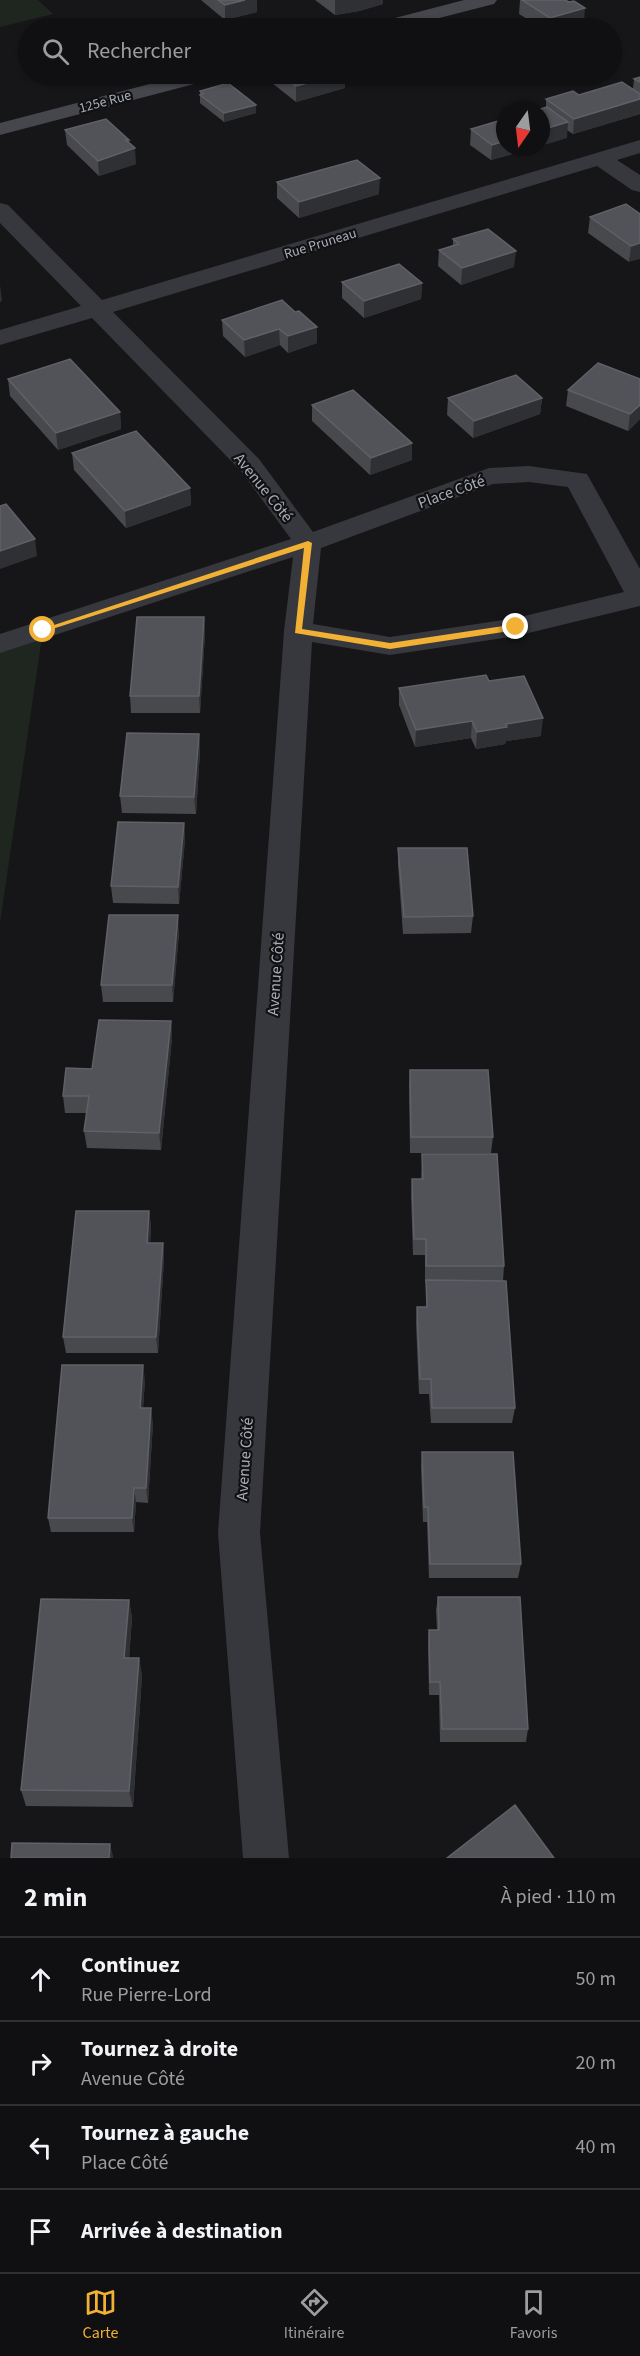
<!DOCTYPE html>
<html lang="fr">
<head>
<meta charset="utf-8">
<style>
	:root { --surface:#101012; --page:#19191b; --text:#f1f3f6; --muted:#9c9d9f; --line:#303032; --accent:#f2b134 }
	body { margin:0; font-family:"Source Sans 3",sans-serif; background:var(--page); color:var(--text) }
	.compass { position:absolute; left:496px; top:102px; width:54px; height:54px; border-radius:50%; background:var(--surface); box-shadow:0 2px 4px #0004; rotate:194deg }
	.stop { position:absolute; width:18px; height:18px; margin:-14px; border:4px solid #f2b134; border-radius:50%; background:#fff }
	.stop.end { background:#f2b134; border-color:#fff; box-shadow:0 2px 6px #0008 }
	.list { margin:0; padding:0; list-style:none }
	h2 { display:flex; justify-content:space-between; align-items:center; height:78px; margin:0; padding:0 24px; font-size:26px }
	h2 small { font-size:20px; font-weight:400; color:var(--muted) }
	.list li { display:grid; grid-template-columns:39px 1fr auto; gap:18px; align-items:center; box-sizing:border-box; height:84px; padding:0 24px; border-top:2px solid var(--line) }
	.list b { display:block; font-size:22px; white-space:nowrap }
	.list p { margin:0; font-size:20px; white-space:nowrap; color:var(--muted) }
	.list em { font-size:20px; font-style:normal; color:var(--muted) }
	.icon { flex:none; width:33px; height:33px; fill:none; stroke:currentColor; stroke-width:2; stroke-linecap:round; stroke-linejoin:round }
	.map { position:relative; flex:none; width:640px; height:1858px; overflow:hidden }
	.search { position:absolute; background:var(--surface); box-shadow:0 2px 4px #0004; left:18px; right:18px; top:18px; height:66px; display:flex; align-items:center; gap:15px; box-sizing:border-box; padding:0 21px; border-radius:33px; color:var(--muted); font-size:22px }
	.sheet { height:414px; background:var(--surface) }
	nav { display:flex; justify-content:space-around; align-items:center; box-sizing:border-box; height:84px; border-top:2px solid var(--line); background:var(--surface); font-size:16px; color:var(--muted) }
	nav a { display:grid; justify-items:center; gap:3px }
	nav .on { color:var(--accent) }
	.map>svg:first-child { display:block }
</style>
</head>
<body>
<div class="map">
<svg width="640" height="1858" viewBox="0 0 640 1858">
	<rect width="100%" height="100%" fill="#161618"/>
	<!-- green -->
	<path fill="#1e261f" d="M0 0H38L53 14 0 27Z
		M43 630 0 923V644Z"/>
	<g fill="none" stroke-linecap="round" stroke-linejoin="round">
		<!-- street -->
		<path fill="#37383d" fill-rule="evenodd" d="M640 140V153L617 160 640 175V192L632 190 597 166 113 312 259 459 313 532 489 468 529 466 587 474 640 569V606L516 636 390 655 312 642 260 1533 289 1858H243L218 1533 284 631 293 557 0 653V634L291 539 241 471 92 318 0 345V330L81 306 0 223V203L8 205 102 300ZM529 482 568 487 624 592 516 618 390 637 313 624 321 548 493 484Z"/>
		<!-- secondary -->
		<path fill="#45474d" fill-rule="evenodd" d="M464 0H497L494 4 400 28H369L372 24Z
			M188 74H220L217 78 0 135V123Z"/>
	</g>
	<!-- wall -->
	<path fill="#47494d" d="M201 0H257V12L225 20Z
		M315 0H383V4L359 11 335 15Z
		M520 0H565L584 23 565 28H542L519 14Z
		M28 41V63L23 58 21 43Z
		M40 74H82L49 82Z
		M272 74H345V88L296 102 272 83Z
		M640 77V114L573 134 567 130V138L546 107V99L633 89 634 79Z
		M200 91 256 105V113L224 122 200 103Z
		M471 129 505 147H537L491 160 470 145Z
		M65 130 129 143 136 164 99 176 67 145Z
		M277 182 379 194 299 218 277 198Z
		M640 214 629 262 588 233 590 217Z
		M453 239 514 267 461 285 438 266 439 250 453 245Z
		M342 282 422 283 421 299 364 318 342 298Z
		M295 312 317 343 288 353 280 345 245 357 223 336 222 320Z
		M8 379 120 412 121 429 58 450 10 396Z
		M640 379V419L628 431 566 406 568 390Z
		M448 398H542L540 414 473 438 447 415Z
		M312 405 412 443V460L370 475 312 421Z
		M72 453 190 488 191 505 126 528 74 470Z
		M204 617 205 634 200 713H131L130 696Z
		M489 681 541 736 506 741 505 744 476 749 471 738 415 747 399 705V688Z
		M199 734 200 751 196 814 122 813 120 796Z
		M184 823 185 840 179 904 113 903 111 886Z
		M398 848 473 916 471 933 403 934 398 865Z
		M179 932 173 1002H103L101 985Z
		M171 1021 172 1038 161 1150 87 1148 84 1131 87 1113H65L63 1096 92 1069Z
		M410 1070 493 1137 491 1153H410L409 1086Z
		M422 1154 504 1266 503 1281 515 1408 512 1423H431L429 1394H419L416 1323 417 1307H426V1282H425V1255H413L411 1195 412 1179H421Z
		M149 1211 151 1227 150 1243H163L164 1259 158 1353H66L63 1337Z
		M145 1380 143 1408 153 1423 148 1503 136 1502 134 1532H51L48 1518Z
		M422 1452 521 1564 518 1578H429L427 1522H423L421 1467Z
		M438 1597 528 1729 526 1742H440L439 1695H429L428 1643 429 1630H437L436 1610Z
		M129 1600 132 1618 129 1658H139L142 1676 133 1807 26 1806 21 1790Z"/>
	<!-- shaded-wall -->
	<path fill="#2f3033" d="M245 0H257V12L225 20V5Z
		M335 0H383V4L359 11 335 15Z
		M585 8 584 23 565 28H549L550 18Z
		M48 74H82L49 82Z
		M343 74H345V88L296 102V86Z
		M640 99V114L573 134 574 119Z
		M256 105V113L224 122V113Z
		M568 122 567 138 541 146V130Z
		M126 140H129L130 150 135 148 136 164 99 176 98 161Z
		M505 141V147H537L491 160 492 145Z
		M380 178 379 194 299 218V202Z
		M640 243V259L629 262 631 246Z
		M516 251 514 267 461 285 462 268Z
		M422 283 421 299 364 318V301Z
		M0 285 2 301 0 302Z
		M317 327V343L288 353V336Z
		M279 329 280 345 245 357 244 340Z
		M542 398 540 414 473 438 474 421Z
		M640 405V419L628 431 630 414Z
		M120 412 121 429 58 450 56 433Z
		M412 443V460L370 475 371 458Z
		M190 488 191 505 126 528 125 511Z
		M35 539 37 556 0 569V551Z
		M204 617 205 634 200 713 199 696Z
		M543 718 541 736 506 741 505 744 476 749 477 732 506 724Z
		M472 721 471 738 415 747 416 730Z
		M199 734 200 751 196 814 194 797Z
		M184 823 185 840 179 904 178 887Z
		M178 915 179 932 173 1002 172 985Z
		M171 1021 172 1038 161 1150 159 1133Z
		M149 1211 151 1227 149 1259 147 1243Z
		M163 1243 164 1259 158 1353 156 1337Z
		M143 1365 145 1380 142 1424 140 1408Z
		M151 1408 153 1423 148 1503 146 1488Z
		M134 1488 136 1502 134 1532 132 1518Z
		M129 1600 132 1618 128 1675 124 1658Z
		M139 1658 142 1676 133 1807 129 1791Z
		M110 1844 113 1856V1858H109Z"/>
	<!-- building -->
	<path fill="#525359" stroke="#5f6168" stroke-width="1.5" d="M218 0H245L225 5Z
		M522 0H565L569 2 574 1 585 8 550 18Z
		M95 24 100 28H78Z
		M28 41V49L21 43Z
		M280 74H343L296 86Z
		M640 77V82L634 79Z
		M622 82 640 94V99L574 119 546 99 573 91 579 95Z
		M228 83 256 105 224 113 200 95 203 94 200 91Z
		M547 107 568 122 541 130V111H533Z
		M106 119 129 140H126L135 148 98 161 65 130Z
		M505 119V141L492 145 471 129Z
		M357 160 380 178 299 202 277 182Z
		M626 204 640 214V243L631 246 590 217Z
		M488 229 516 251 462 268 439 250 459 244 453 239Z
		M399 264 422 283 364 301 342 282Z
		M282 300 295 312 299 311 317 327 288 336 279 329 244 340 222 320Z
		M70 359 120 412 56 433 8 379Z
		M598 363 640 379V405L630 414 568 390Z
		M516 375 542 398 474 421 448 398Z
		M353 390 412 443 371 458 312 405Z
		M136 431 190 488 125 511 72 453Z
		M6 504 35 539 0 551V506Z
		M137 617H204L199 696H130Z
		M486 675 489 681 524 676 543 718 506 724 507 727 477 732 472 721 416 730 399 688Z
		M127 733 199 734 194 797 120 796Z
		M118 822 184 823 178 887 111 886Z
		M398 848H467L473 916 404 917Z
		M109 915H178L172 985H101Z
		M99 1020 171 1021 159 1133 84 1131 89 1096H63L66 1068 92 1069Z
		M410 1070H488L493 1137H411Z
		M422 1154H497L504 1266H426V1239H414L412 1179H423Z
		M76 1211H149L147 1243H163L156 1337H63Z
		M426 1280 506 1281 515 1408H432L431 1379H420L417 1307H427Z
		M62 1365H143L140 1408H151L146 1488H134L132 1518H48Z
		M422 1452H513L521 1564H430L428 1507H424Z
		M438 1597H520L528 1729H442L440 1682H430L429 1630H439Z
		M41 1599 129 1600 124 1658H139L129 1791 21 1790Z
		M515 1805 554 1858H447Z
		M12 1843 110 1844 109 1858H11Z"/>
	<!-- route -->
	<path fill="#f2b134" d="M308 541 312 543 302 629 390 643 516 624 520 627 516 630 390 649 295 633 304 548 46 631 39 630Z"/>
	<g text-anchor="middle" stroke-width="4.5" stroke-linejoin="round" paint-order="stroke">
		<!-- far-street labels -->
		<g font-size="14" fill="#a8adb8" stroke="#111113">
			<text transform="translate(105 101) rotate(-15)" y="5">125e Rue</text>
			<text transform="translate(320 243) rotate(-17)" y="5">Rue Pruneau</text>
		</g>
		<!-- street labels -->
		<g font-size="16" fill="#a8adb8" stroke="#111113">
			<text transform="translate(264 487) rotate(51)" y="6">Avenue Côté</text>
			<text transform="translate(451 491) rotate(-20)" y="6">Place Côté</text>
			<text transform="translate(275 974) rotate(-86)" y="6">Avenue Côté</text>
			<text transform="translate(244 1459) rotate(-86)" y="6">Avenue Côté</text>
		</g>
	</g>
</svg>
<svg class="compass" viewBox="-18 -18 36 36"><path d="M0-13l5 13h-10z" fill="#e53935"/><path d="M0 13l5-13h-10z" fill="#9c9d9f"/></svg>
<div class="stop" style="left:43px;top:630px"></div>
<div class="stop end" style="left:516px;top:627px"></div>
<div class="search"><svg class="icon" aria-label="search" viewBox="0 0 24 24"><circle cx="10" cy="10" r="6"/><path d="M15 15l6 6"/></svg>Rechercher</div>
</div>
<section class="sheet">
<h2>2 min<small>À pied · 110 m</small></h2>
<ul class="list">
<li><svg class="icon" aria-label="ahead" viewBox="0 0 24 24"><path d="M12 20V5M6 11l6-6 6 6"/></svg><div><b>Continuez</b><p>Rue Pierre-Lord</p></div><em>50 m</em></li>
<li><svg class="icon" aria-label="right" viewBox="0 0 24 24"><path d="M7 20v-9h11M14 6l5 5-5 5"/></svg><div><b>Tournez à droite</b><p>Avenue Côté</p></div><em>20 m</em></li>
<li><svg class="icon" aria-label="left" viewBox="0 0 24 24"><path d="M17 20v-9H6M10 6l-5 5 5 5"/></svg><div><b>Tournez à gauche</b><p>Place Côté</p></div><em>40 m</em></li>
<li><svg class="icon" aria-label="arrive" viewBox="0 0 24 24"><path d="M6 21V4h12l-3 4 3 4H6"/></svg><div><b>Arrivée à destination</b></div></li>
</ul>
</section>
<nav>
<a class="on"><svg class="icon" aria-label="map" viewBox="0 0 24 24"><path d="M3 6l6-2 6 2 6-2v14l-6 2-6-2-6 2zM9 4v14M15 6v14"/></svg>Carte</a>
<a><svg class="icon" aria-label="directions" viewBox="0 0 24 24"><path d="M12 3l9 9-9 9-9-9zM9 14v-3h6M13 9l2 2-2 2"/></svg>Itinéraire</a>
<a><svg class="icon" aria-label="saved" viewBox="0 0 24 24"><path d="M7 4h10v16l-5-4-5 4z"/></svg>Favoris</a>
</nav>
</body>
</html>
